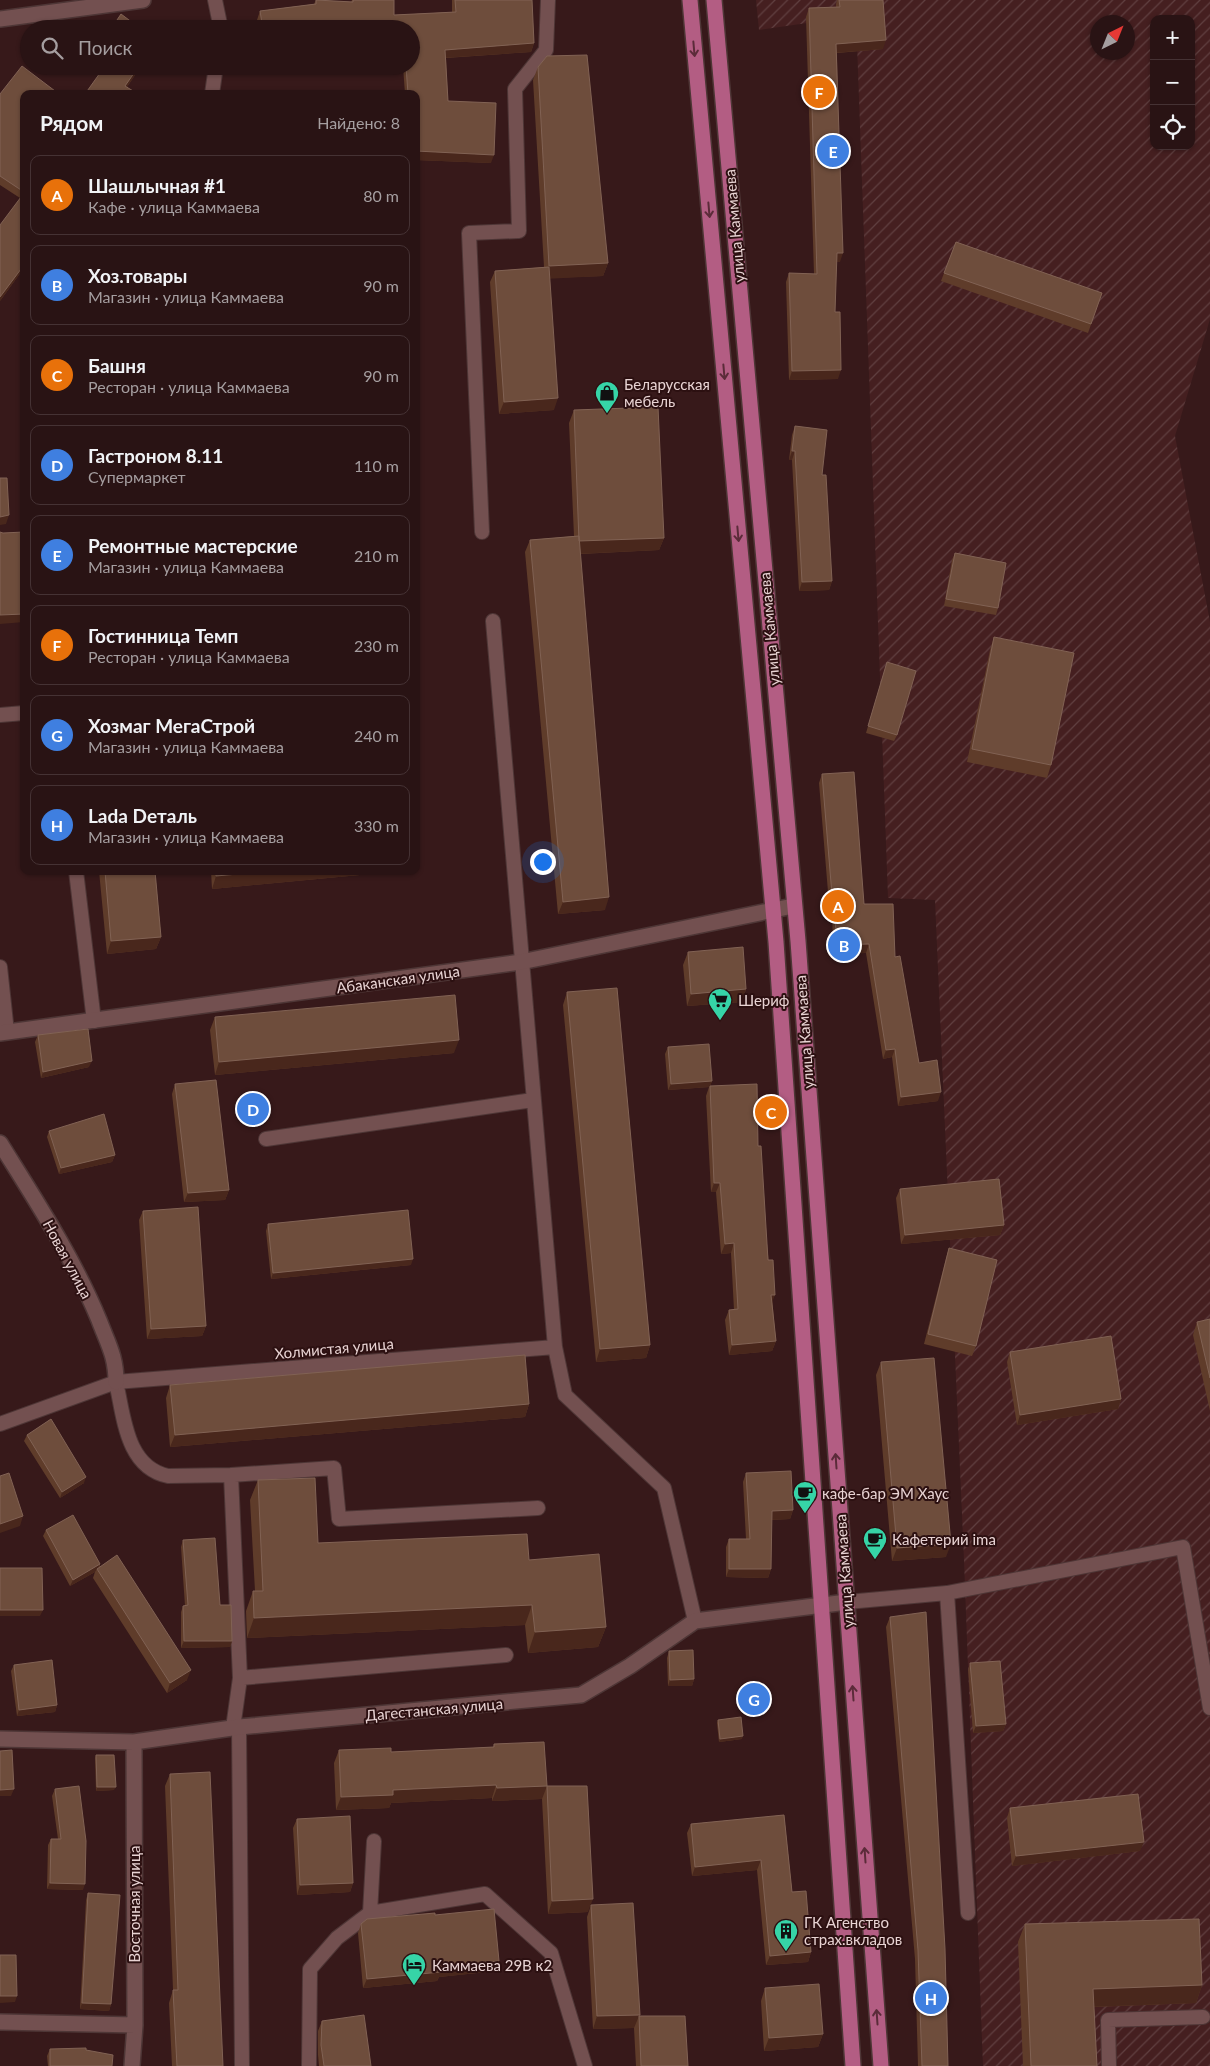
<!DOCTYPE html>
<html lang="ru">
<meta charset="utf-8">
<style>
:root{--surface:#291314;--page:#311c1d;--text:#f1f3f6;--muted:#a59ea0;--line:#453234;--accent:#b45309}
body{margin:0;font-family:Lato,sans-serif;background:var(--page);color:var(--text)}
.controls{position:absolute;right:15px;top:15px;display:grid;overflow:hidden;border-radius:10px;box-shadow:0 1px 4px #0004}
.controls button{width:45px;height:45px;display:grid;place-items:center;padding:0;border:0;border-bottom:1px solid var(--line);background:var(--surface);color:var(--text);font:25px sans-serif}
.compass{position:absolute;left:1090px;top:15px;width:45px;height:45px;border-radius:50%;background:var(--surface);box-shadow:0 1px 4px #0004;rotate:43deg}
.you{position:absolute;left:542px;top:861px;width:18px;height:18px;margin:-12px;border:4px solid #fff;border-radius:50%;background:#1a73e8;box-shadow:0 0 0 8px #1a73e833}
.badge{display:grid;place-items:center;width:32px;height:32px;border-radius:50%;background:var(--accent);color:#fff;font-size:16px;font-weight:700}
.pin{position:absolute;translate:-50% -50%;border:2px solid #fff;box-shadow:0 1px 5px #0006}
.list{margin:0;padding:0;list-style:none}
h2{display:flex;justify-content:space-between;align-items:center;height:65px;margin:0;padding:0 20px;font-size:21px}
h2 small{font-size:16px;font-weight:400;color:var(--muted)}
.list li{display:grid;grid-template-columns:32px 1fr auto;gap:15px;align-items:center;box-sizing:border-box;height:80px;margin:0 10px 10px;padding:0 10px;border:1px solid var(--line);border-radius:10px}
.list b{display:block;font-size:19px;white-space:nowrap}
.list p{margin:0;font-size:16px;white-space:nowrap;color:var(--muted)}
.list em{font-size:16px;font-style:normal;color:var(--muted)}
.icon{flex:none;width:28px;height:28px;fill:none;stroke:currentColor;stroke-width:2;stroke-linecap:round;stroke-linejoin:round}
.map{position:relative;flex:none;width:1210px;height:2066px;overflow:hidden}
.search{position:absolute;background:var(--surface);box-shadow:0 1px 4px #0004;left:20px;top:20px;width:400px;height:55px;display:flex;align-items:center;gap:12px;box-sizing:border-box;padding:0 18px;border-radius:28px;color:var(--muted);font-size:19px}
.panel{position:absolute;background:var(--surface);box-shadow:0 1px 4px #0004;left:20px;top:90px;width:400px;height:785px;border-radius:10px}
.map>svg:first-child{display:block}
</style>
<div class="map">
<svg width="1210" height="2066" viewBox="0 0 1210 2066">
<defs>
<pattern id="industrial-furrows" width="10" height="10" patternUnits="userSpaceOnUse" patternTransform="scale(1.25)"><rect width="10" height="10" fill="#451f20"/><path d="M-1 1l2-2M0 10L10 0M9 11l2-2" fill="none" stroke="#603f40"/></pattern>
</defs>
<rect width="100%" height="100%" fill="#37191a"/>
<path fill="url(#industrial-furrows)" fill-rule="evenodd" d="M756,0H1210V319L1175,436L1210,622V2066H983L964,1560L935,900L888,898L856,16L759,30ZM1154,19H1191V146H1154ZM1098,22H1128V52H1098Z"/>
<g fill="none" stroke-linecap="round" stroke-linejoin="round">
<g stroke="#4e3636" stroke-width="16">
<path id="service" d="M215,0L221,29
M212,94L216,66
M482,532L469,233L519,231L515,89L546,50L548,0
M493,621L555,1347L565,1395L664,1488L695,1621
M0,715L24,713
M76,871L94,1021
M0,967L7,1032
M266,1139L533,1100
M116,1382C124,1417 126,1467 168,1476L231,1475
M0,1424L116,1382L555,1347
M947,1593L968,1913
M847,1602L947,1593L1183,1547L1210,1708
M240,1678L506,1655
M239,1727L242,2066
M233,1728L240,1678L231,1475L334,1468L339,1519L538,1508
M370,1913L485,1894L551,1953L585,2066
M309,2066L310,1969L337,1938L370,1913L374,1841
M1109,2066L1108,2020L1203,2017"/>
</g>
<g stroke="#4e3636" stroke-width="18">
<path id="minor" d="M0,19L143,0
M0,1033L521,962L793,906
M0,1143C36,1201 73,1257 99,1320C108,1344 116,1356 116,1382
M0,1739L134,1742L239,1727L581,1695L630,1666L695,1621L847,1602
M0,2022L135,2025
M132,2066L135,2025L134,1742"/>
</g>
<g stroke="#4e3636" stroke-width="18">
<path id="primary" d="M690,0L776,942L853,2066
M714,0L798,941L881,2066"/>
</g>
<use href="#service" stroke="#735050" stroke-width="14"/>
<use href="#minor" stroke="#735050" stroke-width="15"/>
<use href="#primary" stroke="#b35d83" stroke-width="15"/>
</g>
<path fill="#5f3c2a" d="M316,0L351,2L352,0H394V15L452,12V0H532L534,43L531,52L446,58L448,101L491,163L416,160V94H405L403,66H411V29H258L257,20L260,11L314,4Z
M837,0H883V49L837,53L840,262H836L835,312L838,379L789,380L786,282L789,273L814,274L806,17L809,8L836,7V4Z
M98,66H141L127,87Z
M538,67L608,263L603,276L549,278L554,410L499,414L490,282L495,271L544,267L533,80Z
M0,94H24V268L0,301L20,198L0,185Z
M956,242L1102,293L1088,333L941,281Z
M574,410L664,538L659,550L580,554L605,910L558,914L525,552L530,540L574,536L569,423Z
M795,426L832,581L829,590L799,591L792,460H789L792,435Z
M955,553L998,608L996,615L944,606L952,560Z
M994,637L1051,765L1047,778L967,762L990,650Z
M887,662L897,735L894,741L866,733Z
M822,774L864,904L895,957L919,1063L938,1101L898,1106L892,1057L883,1059L866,953L833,954L832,903L829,904L819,783Z
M99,871H155L161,937L156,949L107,954Z
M211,871H402L212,889Z
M688,952L746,989L742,1002L687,1006L683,965Z
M567,992L650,1345L646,1358L596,1362L563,1005Z
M215,1017L454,1053L215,1075L210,1030Z
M38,1035L89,1067L41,1078L35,1042Z
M668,1047L712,1081L710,1086L758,1146L776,1341L772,1351L729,1355L725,1320L729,1310H734L731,1253L721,1254L716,1192H711L706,1096L709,1087L668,1090L665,1054Z
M175,1084L229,1190L225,1200L184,1202L172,1094Z
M49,1131L115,1155L112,1162L59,1174L47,1137Z
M900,1189L1004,1225L1000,1235L901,1244L896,1198Z
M143,1211L206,1326L202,1336L147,1339L139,1220Z
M268,1224L411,1265L271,1279L266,1231Z
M949,1248L976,1346L972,1356L924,1344L946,1258Z
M1210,1319V1411L1193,1335L1197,1322Z
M1010,1352L1121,1399L1118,1409L1017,1425L1007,1362Z
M881,1362L946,1557L892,1561L876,1375Z
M170,1385L529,1404L525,1417L170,1447L166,1398Z
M27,1435L84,1483L60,1498L24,1441Z
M746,1473L793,1510L790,1519L771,1520V1569L768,1578L726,1577V1547L729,1539H746L743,1482Z
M258,1480L318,1543L529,1560L606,1627L598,1647L528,1653L525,1625L247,1638L246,1611L253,1591H255L250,1500Z
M46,1530L100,1564V1567L187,1680L167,1693L93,1578L95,1572L70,1586L43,1536Z
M183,1540L232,1641L230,1647L181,1648V1612L183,1606H185L181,1547Z
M890,1617L948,2066H918L915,1959L886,1627Z
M669,1651L694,1679L692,1686H668L667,1658Z
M970,1663L1006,1724L1003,1731L973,1733L968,1670Z
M14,1665L57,1705L55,1712L17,1716L11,1671Z
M718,1720L742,1739L719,1742L717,1723Z
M494,1744L547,1786L588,1912L548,1914L542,1799L492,1801V1798L391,1803L389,1808L336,1810L334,1763L339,1750L391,1752L493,1747Z
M96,1755L114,1790L96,1791L95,1758Z
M170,1774L223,2066H172L169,2003L173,1990L165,1786Z
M55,1789L83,1890L47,1889L48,1845L51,1839H58L52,1796Z
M1010,1808L1140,1851L1012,1866L1007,1818Z
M784,1815L792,1892L811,1952L808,1962L766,1965L757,1870L692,1876L687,1833L691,1824Z
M297,1819L353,1883L350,1892L297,1895L293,1828Z
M88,1893L111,2004L109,2011L80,2009L86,1900Z
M591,1905L640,2016L688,2066H636L634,2028L593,2029L587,1917Z
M435,1915L496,1971L439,1977L437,1981L363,1988L358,1933L361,1924Z
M1025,1924L1202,1985L1196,2003L1094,2007L1097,2066H1023L1018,1942Z
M765,1988L823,2034L818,2047L764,2051L761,2001Z
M322,2021L371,2066H319L318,2055V2031Z
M50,2049L86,2050L112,2066H48L47,2056Z"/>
<path fill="#49271c" d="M886,40L883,49L833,53L836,44Z
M534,43L531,52L442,58L445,50Z
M139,66H141L123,93L125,86Z
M416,151L494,155L491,163L416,160Z
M837,253H843L840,262H833Z
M608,263L603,276L544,279L549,266Z
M24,265V268L0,301V297Z
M841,370L838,379L789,380L792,371Z
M558,398L554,410L499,414L504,402Z
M792,451H795L792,460H789Z
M9,515L6,524L0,525V517Z
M664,538L659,550L575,554L579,541Z
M832,581L829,590L799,591L802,582Z
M24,614V622L0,624V615Z
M419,857L416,866V858Z
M271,871H402L212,889L216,876Z
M832,895H835L832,903L829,904Z
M609,897L605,910L558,914L563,902Z
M161,937L156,949L107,954L111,941Z
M869,944L866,953L833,954L836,945Z
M746,989L742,1002L687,1006L691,994Z
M459,1040L454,1053L215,1075L219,1062Z
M895,1049L892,1057L883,1059L886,1050Z
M92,1061L89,1067L41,1078L43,1072Z
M712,1081L710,1087L668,1090L671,1084Z
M941,1092L938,1101L898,1106L901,1097Z
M115,1155L112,1162L59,1174L61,1168Z
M714,1183H720L716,1192H711Z
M229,1190L225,1200L184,1202L188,1193Z
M1004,1225L1000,1235L901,1244L905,1235Z
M734,1243L731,1253L721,1254L725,1244Z
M413,1259L411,1265L271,1279L273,1273Z
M771,1295H775L771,1305Z
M206,1326L202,1336L147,1339L151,1329Z
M776,1341L772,1351L729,1355L732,1345Z
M650,1345L646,1358L596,1362L600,1349Z
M1121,1399L1118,1409L1017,1425L1020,1415Z
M529,1404L525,1417L170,1447L175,1435Z
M86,1477L84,1483L60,1498L62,1492Z
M793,1510L790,1519L768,1520L772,1511Z
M23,1516L20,1526L0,1533V1524Z
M951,1544L946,1557L892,1561L897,1548Z
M100,1564L98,1571L97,1569L95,1572L70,1586L73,1580Z
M729,1569H771L768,1578L726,1577Z
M532,1605L525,1625L247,1638L254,1618Z
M0,1610H43L40,1616H0Z
M606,1627L598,1647L528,1653L535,1632Z
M184,1641H232L230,1647L181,1648Z
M191,1670L187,1680L167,1693L170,1683Z
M694,1679L692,1686H668L670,1680Z
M57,1705L55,1712L17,1716L19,1710Z
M1006,1724L1003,1731L973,1733L976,1726Z
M743,1736L742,1739L719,1742L720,1739Z
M496,1785L492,1798L391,1803L389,1808L336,1810L341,1797L393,1790Z
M547,1786L542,1799L492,1801L497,1788Z
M97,1787H116L114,1790L96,1791Z
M14,1789L11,1796H0V1790Z
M1144,1842L1140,1851L1012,1866L1016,1856Z
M761,1860L757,1870L692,1876L695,1867Z
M50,1883L85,1884L83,1890L47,1889Z
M353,1883L350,1892L297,1895L300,1885Z
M593,1899L588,1912L548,1914L552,1901Z
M811,1952L808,1962L766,1965L770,1956Z
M499,1961L496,1971L439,1977L437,1981L363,1988L367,1979L440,1967Z
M1202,1985L1196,2003L1087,2007L1093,1989Z
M0,1996H17L15,2002L0,2003Z
M82,2003L111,2004L109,2011L80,2009Z
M640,2015L639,2016L634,2028L593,2029L597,2016Z
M823,2034L818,2047L764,2051L769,2038Z"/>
<path fill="#6e4d3c" stroke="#816254" d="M316,0L353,2V0H394V15L456,12L455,0H532L534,43L445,50L448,101L496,103L494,155L416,151V94H408L406,66H411V29H263L260,11L316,4Z
M839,0H883L886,40L836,44L843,253H837L835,312H840L841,370L792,371L789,273L817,274L809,8L840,7Z
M121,14L141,29H111Z
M587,55L608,263L549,266L538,67L547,56Z
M22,66L59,94H24V192L0,176V94Z
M105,66H139L125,86L138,94H85Z
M24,193V265L0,297V225Z
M956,242L1102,293L1091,324L944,273Z
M549,267L558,398L504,402L495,271Z
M658,407L664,538L579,541L574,410Z
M795,426L827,430L822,475H826L832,581L802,582L795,451H792Z
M0,478H7L9,515L0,517Z
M0,532L3,533L24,532V614L0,615Z
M579,536L609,897L563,902L530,540Z
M955,553L1006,563L998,608L946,599Z
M994,637L1074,653L1051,765L972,749Z
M887,662L916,671L897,735L868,726Z
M854,772L864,904H893L895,957L900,956L919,1063L937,1060L941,1092L901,1097L895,1049L886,1050L869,944L836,945L835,895H832L822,774Z
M416,805L419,857L416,858Z
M105,871H155L161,937L111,941Z
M216,871H271L216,876Z
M743,947L746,989L691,994L688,952Z
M617,988L650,1345L600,1349L567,992Z
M455,995L459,1040L219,1062L215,1017Z
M88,1029L92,1061L43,1072L38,1035Z
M709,1044L712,1081L671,1084L668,1047Z
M216,1080L229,1190L188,1193L175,1084Z
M757,1084L758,1146H761L768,1260H773L775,1295H771L776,1341L732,1345L729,1310L738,1309L734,1243L725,1244L720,1183H714L710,1086Z
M104,1114L115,1155L61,1168L49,1131Z
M999,1179L1004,1225L905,1235L900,1189Z
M198,1207L206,1326L151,1329L143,1211Z
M408,1210L413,1259L273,1273L268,1224Z
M949,1248L997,1260L976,1346L928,1334Z
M1210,1319V1378L1197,1322Z
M1111,1336L1121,1399L1020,1415L1010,1352Z
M525,1355L529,1404L175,1435L170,1385Z
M934,1358L951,1544L897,1548L881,1362Z
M51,1419L86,1477L62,1492L27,1435Z
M791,1471L793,1510L772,1511L771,1569H729V1539H750L746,1473Z
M9,1473L23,1516L0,1524V1476Z
M315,1478L318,1543L527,1534L529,1560L599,1554L606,1627L535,1632L532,1605L254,1618L253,1591H263L258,1480Z
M73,1515L100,1564L73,1580L46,1530Z
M215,1538L220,1605H231L232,1641H184L183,1606L188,1605L183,1540Z
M117,1555L191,1670L170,1683L97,1569Z
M0,1568H42L43,1610H0Z
M926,1612L945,1949L948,2066H922L918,1950L890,1617Z
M693,1650L694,1679L670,1680L669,1651Z
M52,1660L57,1705L19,1710L14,1665Z
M1000,1661L1006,1724L976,1726L970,1663Z
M741,1717L743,1736L720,1739L718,1720Z
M544,1742L547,1786H587L593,1899L552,1901L547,1786L497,1788L496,1785L393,1790V1795L341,1797L339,1750L391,1748V1752L494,1747V1744Z
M12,1750L14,1789L0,1790V1751Z
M96,1755H114L116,1787H97Z
M210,1772L223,2066H177L173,1990H178L170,1774Z
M79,1786L86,1841L85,1884L50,1883L51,1839H61L55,1789Z
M1138,1794L1144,1842L1016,1856L1010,1808Z
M784,1815L792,1892L806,1891L811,1952L770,1956L761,1860L695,1867L691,1824Z
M350,1816L353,1883L300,1885L297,1819Z
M88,1893L120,1895L111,2004L82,2003Z
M633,1903L640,2015L597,2016L591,1905Z
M494,1909L499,1961L440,1967L441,1972L367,1979L361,1924L367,1919L435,1913V1915Z
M1199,1919L1202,1985L1093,1989L1097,2066H1031L1025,1924Z
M0,1955H16L17,1996H0Z
M819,1984L823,2034L769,2038L765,1988Z
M364,2015L371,2066H324L321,2045L322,2021Z
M639,2016H685L688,2066H641Z
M86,2048V2050L113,2055L112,2066H50V2049Z"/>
<defs><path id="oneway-shaft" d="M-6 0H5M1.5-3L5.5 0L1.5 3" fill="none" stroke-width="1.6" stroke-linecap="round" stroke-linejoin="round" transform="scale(1.25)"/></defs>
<g stroke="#5b2b39">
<use href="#oneway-shaft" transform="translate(694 49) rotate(85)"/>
<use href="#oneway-shaft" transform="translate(709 210) rotate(85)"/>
<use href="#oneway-shaft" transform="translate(724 372) rotate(85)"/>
<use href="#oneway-shaft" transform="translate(738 534) rotate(85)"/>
<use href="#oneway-shaft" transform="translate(836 1461) rotate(-94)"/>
<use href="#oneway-shaft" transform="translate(853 1693) rotate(-94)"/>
<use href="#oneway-shaft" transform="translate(865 1855) rotate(-94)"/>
<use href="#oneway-shaft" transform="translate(877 2017) rotate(-94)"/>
</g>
<defs>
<g id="shop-pin" transform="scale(1.25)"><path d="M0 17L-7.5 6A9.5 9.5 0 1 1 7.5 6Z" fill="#36d4a7" stroke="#2c1011"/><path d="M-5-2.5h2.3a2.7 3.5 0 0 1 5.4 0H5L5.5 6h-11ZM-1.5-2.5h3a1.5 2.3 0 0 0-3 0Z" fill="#111"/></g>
<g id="supermarket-pin" transform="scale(1.25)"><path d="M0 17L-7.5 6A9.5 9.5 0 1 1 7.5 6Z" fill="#36d4a7" stroke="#2c1011"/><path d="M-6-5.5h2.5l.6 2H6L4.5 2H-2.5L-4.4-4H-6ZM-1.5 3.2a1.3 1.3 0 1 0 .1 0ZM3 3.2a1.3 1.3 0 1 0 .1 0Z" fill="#111"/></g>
<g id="cafe-pin" transform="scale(1.25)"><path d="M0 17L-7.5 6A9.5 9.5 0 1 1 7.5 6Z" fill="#36d4a7" stroke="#2c1011"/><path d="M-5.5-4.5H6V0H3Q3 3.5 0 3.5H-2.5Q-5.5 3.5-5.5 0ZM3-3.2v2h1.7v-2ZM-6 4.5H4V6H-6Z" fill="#111"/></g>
<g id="building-pin" transform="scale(1.25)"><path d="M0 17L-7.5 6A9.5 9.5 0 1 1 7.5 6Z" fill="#36d4a7" stroke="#2c1011"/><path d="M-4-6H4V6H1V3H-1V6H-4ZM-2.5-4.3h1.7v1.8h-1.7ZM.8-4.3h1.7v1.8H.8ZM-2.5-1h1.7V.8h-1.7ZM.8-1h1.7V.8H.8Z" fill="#111"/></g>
<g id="hotel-pin" transform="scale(1.25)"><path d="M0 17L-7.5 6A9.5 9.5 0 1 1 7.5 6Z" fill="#36d4a7" stroke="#2c1011"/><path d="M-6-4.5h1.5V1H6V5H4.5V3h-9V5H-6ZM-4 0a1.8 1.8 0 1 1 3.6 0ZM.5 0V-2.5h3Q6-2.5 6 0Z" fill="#111"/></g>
</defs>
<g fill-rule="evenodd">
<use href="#shop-pin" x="607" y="393"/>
<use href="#supermarket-pin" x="720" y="1000"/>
<use href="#cafe-pin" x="805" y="1493"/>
<use href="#cafe-pin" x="875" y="1539"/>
<use href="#building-pin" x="786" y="1931"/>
<use href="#hotel-pin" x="414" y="1965"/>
</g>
<g text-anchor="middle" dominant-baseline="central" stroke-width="4" stroke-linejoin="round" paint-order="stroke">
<g font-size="15" fill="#e8d3d3" stroke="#2c1011">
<text transform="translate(734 226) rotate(-95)">улица Каммаева</text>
<text transform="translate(769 629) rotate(-95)">улица Каммаева</text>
<text transform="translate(398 979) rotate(-8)">Абаканская улица</text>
<text transform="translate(804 1032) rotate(-94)">улица Каммаева</text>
<text transform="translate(68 1259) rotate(62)">Новая улица</text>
<text transform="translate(334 1348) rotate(-5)">Холмистая улица</text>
<text transform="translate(844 1571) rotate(-94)">улица Каммаева</text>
<text transform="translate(434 1709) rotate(-5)">Дагестанская улица</text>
<text transform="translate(134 1904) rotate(-90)">Восточная улица</text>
</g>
<g font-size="15" fill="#e8d3d3" stroke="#2c1011" text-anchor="start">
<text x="624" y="384">Беларусская<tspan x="624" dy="17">мебель</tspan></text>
<text x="738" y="1000">Шериф</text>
<text x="822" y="1493">кафе-бар ЭМ Хаус</text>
<text x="892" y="1539">Кафетерий ima</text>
<text x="804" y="1922">ГК Агенство<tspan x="804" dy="17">страх.вкладов</tspan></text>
<text x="432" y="1965">Каммаева 29В к2</text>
</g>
</g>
</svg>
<div class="controls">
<button>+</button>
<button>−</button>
<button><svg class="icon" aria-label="locate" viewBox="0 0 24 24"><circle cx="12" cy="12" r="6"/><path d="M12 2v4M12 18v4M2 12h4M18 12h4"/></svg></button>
</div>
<svg class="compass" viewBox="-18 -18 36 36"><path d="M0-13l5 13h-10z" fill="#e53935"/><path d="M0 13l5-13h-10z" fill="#a59ea0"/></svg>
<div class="you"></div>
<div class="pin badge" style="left:838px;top:906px;background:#e8710a">A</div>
<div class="pin badge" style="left:844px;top:945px;background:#3f7fe0">B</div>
<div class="pin badge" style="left:771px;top:1112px;background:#e8710a">C</div>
<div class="pin badge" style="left:253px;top:1109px;background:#3f7fe0">D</div>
<div class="pin badge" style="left:833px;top:151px;background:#3f7fe0">E</div>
<div class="pin badge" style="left:819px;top:92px;background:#e8710a">F</div>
<div class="pin badge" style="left:754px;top:1699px;background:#3f7fe0">G</div>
<div class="pin badge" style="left:931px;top:1998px;background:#3f7fe0">H</div>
<div class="search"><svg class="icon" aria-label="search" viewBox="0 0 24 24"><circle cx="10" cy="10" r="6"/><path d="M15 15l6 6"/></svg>Поиск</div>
<section class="panel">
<h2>Рядом<small>Найдено: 8</small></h2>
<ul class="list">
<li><span class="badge" style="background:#e8710a">A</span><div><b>Шашлычная #1</b><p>Кафе · улица Каммаева</p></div><em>80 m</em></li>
<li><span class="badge" style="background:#3f7fe0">B</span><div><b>Хоз.товары</b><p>Магазин · улица Каммаева</p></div><em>90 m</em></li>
<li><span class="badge" style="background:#e8710a">C</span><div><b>Башня</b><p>Ресторан · улица Каммаева</p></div><em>90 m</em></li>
<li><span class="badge" style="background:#3f7fe0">D</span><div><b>Гастроном 8.11</b><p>Супермаркет</p></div><em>110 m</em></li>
<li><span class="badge" style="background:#3f7fe0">E</span><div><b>Ремонтные мастерские</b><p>Магазин · улица Каммаева</p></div><em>210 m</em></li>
<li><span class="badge" style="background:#e8710a">F</span><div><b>Гостинница Темп</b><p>Ресторан · улица Каммаева</p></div><em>230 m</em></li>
<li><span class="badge" style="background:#3f7fe0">G</span><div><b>Хозмаг МегаСтрой</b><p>Магазин · улица Каммаева</p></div><em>240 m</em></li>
<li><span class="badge" style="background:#3f7fe0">H</span><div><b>Lada Dеталь</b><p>Магазин · улица Каммаева</p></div><em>330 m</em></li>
</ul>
</section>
</div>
